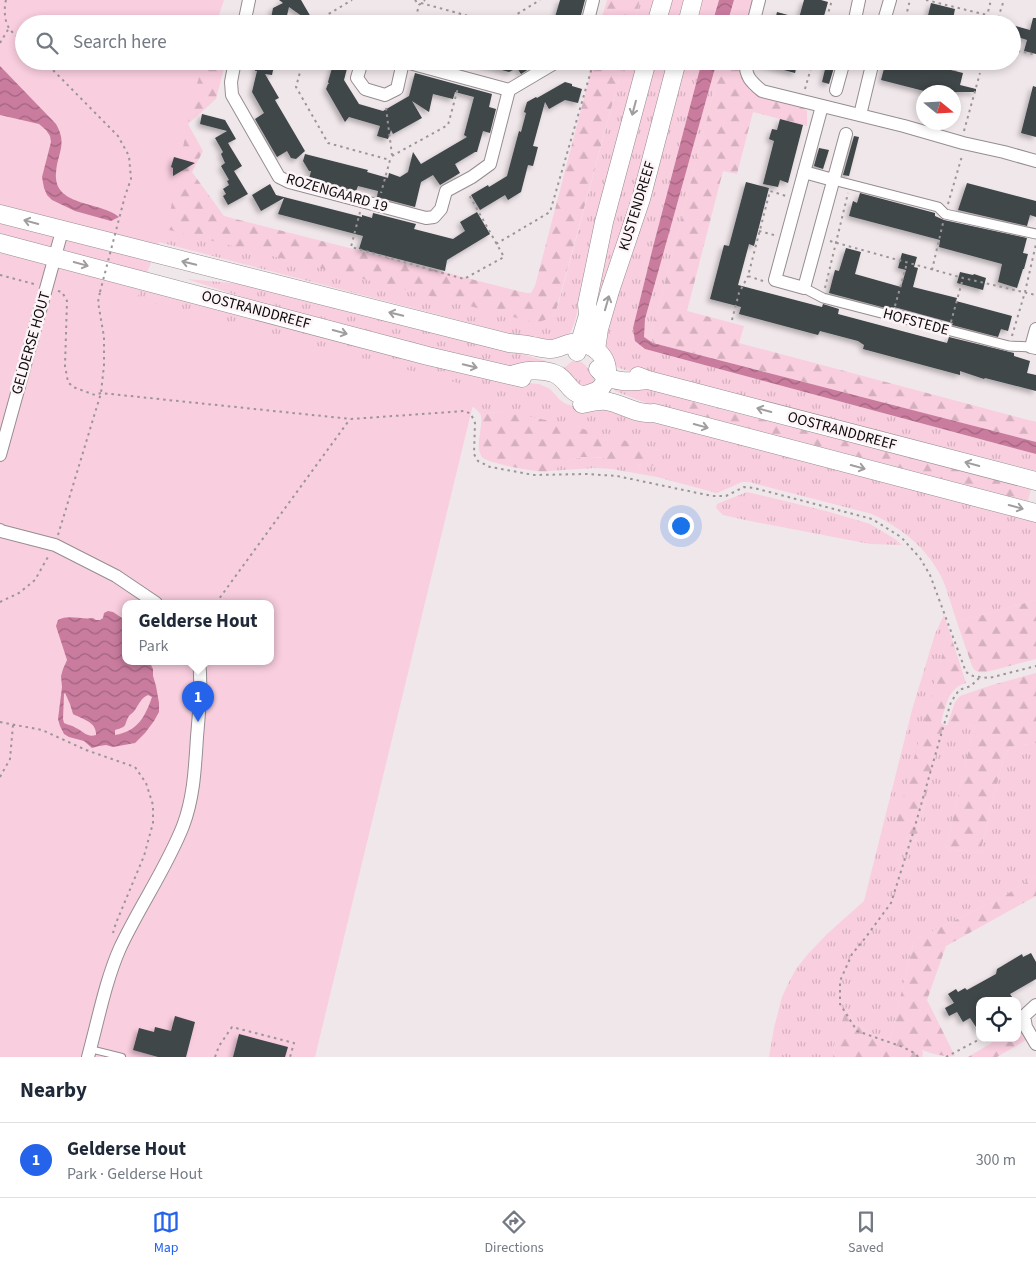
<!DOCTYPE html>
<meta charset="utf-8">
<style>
:root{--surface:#fff;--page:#f2f2f3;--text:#1f2937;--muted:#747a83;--line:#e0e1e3;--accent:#2563eb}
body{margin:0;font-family:"Source Sans 3",sans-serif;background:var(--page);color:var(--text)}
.controls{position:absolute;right:15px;bottom:15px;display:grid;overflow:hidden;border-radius:10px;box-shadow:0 2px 8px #0003}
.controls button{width:45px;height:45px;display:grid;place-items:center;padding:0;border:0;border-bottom:1px solid var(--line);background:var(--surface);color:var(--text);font:25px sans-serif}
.compass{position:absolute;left:916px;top:85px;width:45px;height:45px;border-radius:50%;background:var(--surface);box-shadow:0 2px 8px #0003;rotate:108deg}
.you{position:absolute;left:680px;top:525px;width:18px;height:18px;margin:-12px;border:4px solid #fff;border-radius:50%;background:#1a73e8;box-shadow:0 0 0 8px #1a73e833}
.badge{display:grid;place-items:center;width:32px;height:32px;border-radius:50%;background:var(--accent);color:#fff;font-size:16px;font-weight:700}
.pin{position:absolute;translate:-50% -41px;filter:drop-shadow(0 1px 2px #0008)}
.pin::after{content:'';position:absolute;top:26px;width:18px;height:15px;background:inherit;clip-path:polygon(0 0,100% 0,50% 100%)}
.popup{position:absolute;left:122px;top:600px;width:152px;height:65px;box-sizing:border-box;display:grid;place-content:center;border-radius:10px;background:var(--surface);filter:drop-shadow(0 1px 4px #0005);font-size:16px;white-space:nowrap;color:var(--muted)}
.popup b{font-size:19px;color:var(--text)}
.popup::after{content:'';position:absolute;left:50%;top:100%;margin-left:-10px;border:10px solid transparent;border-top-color:var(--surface)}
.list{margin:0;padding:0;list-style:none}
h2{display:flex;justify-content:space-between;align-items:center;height:65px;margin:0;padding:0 20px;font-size:21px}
h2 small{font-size:16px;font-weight:400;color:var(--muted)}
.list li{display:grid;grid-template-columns:32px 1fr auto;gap:15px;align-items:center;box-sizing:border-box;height:75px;padding:0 20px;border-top:1px solid var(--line)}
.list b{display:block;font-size:19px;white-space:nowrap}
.list p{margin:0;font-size:16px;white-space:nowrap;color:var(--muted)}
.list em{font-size:16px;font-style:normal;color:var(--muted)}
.icon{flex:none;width:28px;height:28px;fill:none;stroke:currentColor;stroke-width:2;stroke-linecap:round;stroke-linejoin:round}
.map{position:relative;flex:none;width:1036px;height:1057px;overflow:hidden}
.search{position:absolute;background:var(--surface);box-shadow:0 2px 8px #0003;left:15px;right:15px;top:15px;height:55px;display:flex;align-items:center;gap:12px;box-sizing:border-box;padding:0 18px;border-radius:28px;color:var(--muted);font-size:19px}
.sheet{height:140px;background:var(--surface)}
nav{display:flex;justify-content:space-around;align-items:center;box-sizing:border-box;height:70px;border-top:1px solid var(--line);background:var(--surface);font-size:14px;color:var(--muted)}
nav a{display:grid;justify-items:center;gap:2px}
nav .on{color:var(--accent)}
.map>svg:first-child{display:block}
</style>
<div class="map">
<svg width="1036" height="1057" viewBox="0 0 1036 1057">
<defs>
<pattern id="grass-tufts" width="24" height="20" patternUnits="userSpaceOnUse" patternTransform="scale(1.25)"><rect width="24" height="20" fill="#f9cedf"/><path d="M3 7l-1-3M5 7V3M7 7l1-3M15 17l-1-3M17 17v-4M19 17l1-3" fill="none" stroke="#d4b0be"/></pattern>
<pattern id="forest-firs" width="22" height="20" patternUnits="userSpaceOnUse" patternTransform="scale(1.25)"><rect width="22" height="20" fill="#f9cedf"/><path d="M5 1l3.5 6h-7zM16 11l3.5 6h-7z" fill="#d4b0be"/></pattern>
<pattern id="water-waves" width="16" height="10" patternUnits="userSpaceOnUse" patternTransform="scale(1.25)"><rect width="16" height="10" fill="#c97c9e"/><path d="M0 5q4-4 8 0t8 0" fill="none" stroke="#a2647f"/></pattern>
<filter id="shadow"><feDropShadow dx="-3" dy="3" stdDeviation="2.5" flood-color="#0004"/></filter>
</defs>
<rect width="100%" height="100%" fill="#f0e7ea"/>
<path fill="url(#grass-tufts)" d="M640,0H656L650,24H634Z
M671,0H686L680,24H664Z
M701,0H719L712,24H695Z
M734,0H754L748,24H727Z
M0,25L64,167L552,317L556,311L559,302L624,61H640L575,321C573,325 572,330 570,333C561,345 543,340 531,339L40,211Z
M654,61H670L626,229L589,337L612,224Z
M685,61H702L654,243L633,328L645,349L1036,454V471L951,449L648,374C634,371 614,372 608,356C605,350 604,343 602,336Z
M717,61H722L651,336L653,343L643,337L645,319Z
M187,279L242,284L458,336L546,361V367H503L276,308Z
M114,283L501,381L539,384L550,389L560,400L566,404L576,407H600L640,418L1036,522V600L957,622C952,608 948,592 942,578C926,547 903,529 872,514L749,482H742L717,493L657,477L612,469L594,468L549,471C556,467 563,462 570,460C589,452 622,462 641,466L659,450L541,419L496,412L481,415L477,410L473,407L109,303Z
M576,360C587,362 590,373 595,381C580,395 574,378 564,368L571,362Z
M613,388H654L691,398L686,415L646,403L615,391Z
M747,492L826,511L870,524L895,539L902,545L870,544L750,521L723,515L716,508L717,504Z
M944,615L949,630L894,835L916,841L938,744L944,725C954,727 966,720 975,727L971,739L946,849L980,853L1004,756L1010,747L1036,743V876L1001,898L914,940L890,1040L873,1035L853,1022L847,1008L835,1042L833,1057H769L774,1028L782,997L788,984L796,969L808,954L827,934L864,901L912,710L935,634Z"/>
<path fill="url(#forest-firs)" d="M607,0H640L634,24H600Z
M55,61H226L216,99L188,124L203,151L192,172L224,216L526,293H531L535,286L589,79L591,61H624L556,311L552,317L537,323L130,220Z
M722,61H740L768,97L804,108L807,111V126L753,112L737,174L723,171L687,311L744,326L739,343L1036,422V442L653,343L651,336Z
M690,401L1031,489L1028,501L687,412Z
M496,412L527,416L565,424L659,450L663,454C662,457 660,462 657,464C646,471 610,458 596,457C588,457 577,456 570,460C563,463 556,469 549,471C540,474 494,464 485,459C482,458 481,456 480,453C476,443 483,427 481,415Z
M1036,600V659L986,672C979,673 975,672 972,666L957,622Z
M949,630L966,683C948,687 945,708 941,723L944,725L938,744L916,841L893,835Z
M1036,673V743L1010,747L1004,756L980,853L946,849L971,739L975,727C968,721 956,725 947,726L955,702L960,696L992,685Z
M1036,876V896L946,946L927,1000L955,1056C944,1057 933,1054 922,1050L923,1053L922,1057H833L835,1042L847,1007L853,1022L873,1035L890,1040L914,940L1001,898Z
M1023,1025L1030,1038L997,1057H968L1000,1038H1017V1028Z"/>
<path fill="#f9cedf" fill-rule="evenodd" d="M0,0H224L216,24H24V61H204L193,97L170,213L137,299L477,388L315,1057H0ZM126,603H270V661H126Z"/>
<path fill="url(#water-waves)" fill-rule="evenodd" d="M719,0H734L727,24H712Z
M702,61H717L645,319L644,337L653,343L1036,442V454L645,349L635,341L633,328L654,243Z
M0,66L56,124C68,145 57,153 56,173C53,207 100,201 119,217L111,221L75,211L52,200L47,195L44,188L42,177L51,142L50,136L46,130L39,124L0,115Z
M108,611L113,612L125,620L126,661H149L153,669V676L156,686L159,703V712L154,721L145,733L135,743L113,747L106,745L99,746L92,748L84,741L69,737L64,734L60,726L58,719L62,687L61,676L63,669L67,660L56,626L58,620C69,614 81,620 93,618L96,620H100L103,618L104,613ZM65,693L70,704L73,714C82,719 97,722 96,735C87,738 83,731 76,728C72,725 68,725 64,723L63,719L64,694ZM148,695L152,697C145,717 138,731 115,735V730C129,726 123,726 129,716C130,714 133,713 135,710C139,704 141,698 148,695Z"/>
<path fill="#3f464a" filter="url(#shadow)" d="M279,0H301L315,24H313L289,7L285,24H270L273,8L283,3Z
M560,0H585L580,19L571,17L569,24H553Z
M804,0H821L828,2L824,16L819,15L817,24H774L777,12L799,18Z
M931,3L955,9L952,24H926Z
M1033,18H1036V54L1024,51L1027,40L1012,35V25L1030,30Z
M257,61H275L272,75L265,74L279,98L275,100L305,151L296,159L291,158L287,151L277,157L255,119L264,113L252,92L257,71H255Z
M334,61H349L344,80L359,104L383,111L409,96L415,73L492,94L489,107L496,109L490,133L483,131L477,152H475L455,164L460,173L440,185L433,175L421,182L415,207L377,197L378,191L358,186L356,191L309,179L311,171H309L303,161L305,154L368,170L367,172L388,178L389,173L400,177L408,172L413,152L421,164L467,137L464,135L474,97L455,92L453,99L433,94L429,112L412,101L422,118L393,134L391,130L388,139L377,136L380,126L349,117L345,122L326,89L328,84H329L328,82Z
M480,61H542L521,74L517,68L509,72L480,64Z
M761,61H798L795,73L761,64Z
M827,61H836L829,84L822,82Z
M886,61H932L931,65L963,73L960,85L976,89V92H928L881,80Z
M565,82L572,84V86L582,89L578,103L565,100L549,109L545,102L533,146L538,147L533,166L528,165L521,192L508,200L505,195L480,210L471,195L488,185L489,187L507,176L519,131L521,132L526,113L524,112L527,102L536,97L537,98Z
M1033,86L1036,87V137L1021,133Z
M202,114L225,120L236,139L228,143L242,166L234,171L248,194L228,205L223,196L226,194L223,189L229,185L227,181L229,180L221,166L225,163L221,154L223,152L215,138L227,131L200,124Z
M780,119L803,125L788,183L780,180L778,187L763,184L774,141L769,139L772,129L777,130Z
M854,136L859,137L849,176L843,175Z
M819,148L829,150L823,169L814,166Z
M174,157L195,163L173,176V168L171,167Z
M746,182L769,188L754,246L749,244L738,285L822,307L823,304L839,309L838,314L947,343L949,337L1014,353V356L1030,361L1027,373L1036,375V391L985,378L984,379L960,371V375L863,349L864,345L858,341L820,331L818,335L739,314L741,307L710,299L724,245L729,246Z
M967,183L1036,201V217L1030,215L1027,226L958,210Z
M270,184L276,195L362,217V215L372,218L373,213L416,224L414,229L453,239L465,231L460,222L477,212L490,234L447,260L445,271L359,249L363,236L278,214L284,198L261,211L252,195Z
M860,193L935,213V216L944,220L1027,238L1023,253L1028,254L1024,269H1023L1017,288L998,282L1002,264L939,247L940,240L849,216L853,201L857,203Z
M846,248L861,252L855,274L901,287L906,270L898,268L902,253L917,257L914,267L918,268L913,287L957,298L956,301L1012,316L1008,331L1001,329L998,337L952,325L953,323L894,307L893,310L829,293L835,270L839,271Z
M960,272L973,275L974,274L986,278L983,290L957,283Z
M1031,953L1036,962V979L1010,994L1012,997L1006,1001H980V1033L970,1018L963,1022L957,1012L949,1016L945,1008L954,1003L948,994L956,989L958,992L965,988L967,990L996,974L997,969L1022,954L1023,957Z
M175,1016L195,1022L186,1057H158L133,1050L139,1028L154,1032L155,1027L171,1031Z
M239,1034L288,1047L285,1057H233Z"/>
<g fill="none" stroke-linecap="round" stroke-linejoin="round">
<g stroke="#958d90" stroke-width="8">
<path id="service" d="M90,1049L122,1057"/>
</g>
<g stroke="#958d90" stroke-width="11">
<path id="pedestrian" d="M942,61L955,65L962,61
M967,61L982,63
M833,180L938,207L945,214L1036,234
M804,288L823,298L1009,346L1031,347"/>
</g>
<g stroke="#958d90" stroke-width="14">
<path id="minor" d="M244,24L249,0
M587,24L593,0
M753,24L759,0
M854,24L859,0
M883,24L890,0
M235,61L231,82L232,95L279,177L289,182L426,218L434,217L441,209L446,191L472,177L490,164L509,90
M362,61L357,78L365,89L385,95L397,89L403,62
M402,61L509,90
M745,61C746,77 750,81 762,91L904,126L963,143L1004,152L1036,161
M509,90L558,61
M836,90L844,61
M822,106L775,280L804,288L846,134
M860,115L873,61
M804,172L833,180
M1036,329L1031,347L1036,348
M0,455L62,231
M0,530L1,531L55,545L116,576L156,603
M1036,1005L1024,1016L1026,1027L1036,1044
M88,1057C98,1021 105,982 120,948C139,907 166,869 183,826C194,797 195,767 197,737C199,712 202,686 199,661"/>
</g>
<g stroke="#958d90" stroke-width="19">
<path id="secondary" d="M656,24L663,0
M687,24L693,0
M0,214L509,343C516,344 524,344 532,346C538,347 544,349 551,349C558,349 565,344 572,343C592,341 612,358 606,378C604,385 600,390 594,392C570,403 570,378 553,373C541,369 523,370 512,375
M0,243L428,356L522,378
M596,350L599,329L610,291L641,199L677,61
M577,352L588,315L587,304L604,222L647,61
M598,369C609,384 632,382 648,380
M638,376L648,380L1036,481
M582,404C590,403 598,400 606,401C623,404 636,415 654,413L1036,513"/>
</g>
<path stroke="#9b9597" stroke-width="2" stroke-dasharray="2.5 4" stroke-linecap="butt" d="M6,0C4,8 4,20 9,28C12,33 19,38 24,42
M415,0L419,5
M926,0L987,15
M421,3L498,24
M312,24L352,0
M414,24L419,5L425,0
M501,24L540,0
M825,24L832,0
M904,24L910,0
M985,24L991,0
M996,24L1004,0
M0,43L9,28
M1012,55L1020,51L1036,55
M44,61L118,136L129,156L131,179L125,196
M303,61L296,87L328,143L390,160L381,193
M992,64L999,61
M805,89L813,61
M386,108L392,155
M964,131L980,73
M392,156L448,125L458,88
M948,204L962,156
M360,212L351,247L464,279L504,257L468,193
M759,231L774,235
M830,241L963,278L1036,295
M496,244L550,212L593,64L586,61
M932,270L943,223
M0,275L34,284
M763,281L748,276L770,191L786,196
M825,288L848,193
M58,291L62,292L67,301L65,366L68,382L73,387L95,395L101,393L351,419L465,411L471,414L475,423L474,454L478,461L490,467L534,475L586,474L617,476L712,496H726L744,487L754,488L872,519L901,537L920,558L930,575L966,672L973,676L989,678L1036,666
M895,306L907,263
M732,320L739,293L748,276
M951,322L963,278
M1012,336L1025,292L1036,244
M58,535L101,393L104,365V337L98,302L100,292
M0,602L19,593L35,580L49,555
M216,603L350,419
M0,722L42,730L86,750L135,767L146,783L153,805V823L144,856L116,923L113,933
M0,777L10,759L13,725
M215,1057L219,1046L232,1027L294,1043L290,1057
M918,1057L916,1054L903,1047L857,1031L840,1004V981L852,954L866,937L891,903L913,833L943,728L951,702L959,690L971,686L980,677
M946,1057L982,1038"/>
<use href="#service" stroke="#fff" stroke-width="6"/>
<use href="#pedestrian" stroke="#fff" stroke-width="9"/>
<use href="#minor" stroke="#fff" stroke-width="12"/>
<use href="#secondary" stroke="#fff" stroke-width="18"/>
<path stroke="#9b9597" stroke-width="2" stroke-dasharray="2.5 4" stroke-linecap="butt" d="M100,292L125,196"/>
</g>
<defs><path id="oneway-shaft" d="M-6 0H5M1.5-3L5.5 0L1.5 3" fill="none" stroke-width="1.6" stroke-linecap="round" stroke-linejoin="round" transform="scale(1.25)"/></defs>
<g stroke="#9f9d9e">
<use href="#oneway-shaft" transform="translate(634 108) rotate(105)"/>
<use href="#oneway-shaft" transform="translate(31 222) rotate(-165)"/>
<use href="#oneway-shaft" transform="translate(189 263) rotate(-166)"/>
<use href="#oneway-shaft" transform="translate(81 264) rotate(15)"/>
<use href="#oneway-shaft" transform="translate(607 303) rotate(-74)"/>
<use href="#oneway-shaft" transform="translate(396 314) rotate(-166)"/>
<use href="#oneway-shaft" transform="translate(340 332) rotate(15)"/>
<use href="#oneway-shaft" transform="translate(470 366) rotate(14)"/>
<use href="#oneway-shaft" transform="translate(764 410) rotate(-165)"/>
<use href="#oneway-shaft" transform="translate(701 426) rotate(15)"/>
<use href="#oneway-shaft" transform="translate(972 464) rotate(-165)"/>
<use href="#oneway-shaft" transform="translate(858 467) rotate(15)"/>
<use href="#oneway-shaft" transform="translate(1016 507) rotate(15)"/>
</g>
<g text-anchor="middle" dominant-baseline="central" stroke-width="5" stroke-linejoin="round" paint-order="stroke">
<g font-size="15" fill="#0e0b0c" stroke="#fdf4f7">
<text transform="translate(337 193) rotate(16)">ROZENGAARD 19</text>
<text transform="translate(637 206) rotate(-73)">KUSTENDREEF</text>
<text transform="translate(256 310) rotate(15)">OOSTRANDDREEF</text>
<text transform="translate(916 322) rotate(15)">HOFSTEDE</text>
<text transform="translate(31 343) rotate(-74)">GELDERSE HOUT</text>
<text transform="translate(842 431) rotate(15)">OOSTRANDDREEF</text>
</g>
</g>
</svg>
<div class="controls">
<button><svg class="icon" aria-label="locate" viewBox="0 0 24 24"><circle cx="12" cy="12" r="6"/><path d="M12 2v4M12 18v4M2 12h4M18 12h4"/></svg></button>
</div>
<svg class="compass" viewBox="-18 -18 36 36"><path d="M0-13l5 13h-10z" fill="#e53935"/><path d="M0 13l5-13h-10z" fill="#747a83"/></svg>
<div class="you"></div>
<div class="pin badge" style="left:198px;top:722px">1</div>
<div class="popup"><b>Gelderse Hout</b>Park</div>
<div class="search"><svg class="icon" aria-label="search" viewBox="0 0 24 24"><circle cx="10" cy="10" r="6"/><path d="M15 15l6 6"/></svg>Search here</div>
</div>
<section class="sheet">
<h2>Nearby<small></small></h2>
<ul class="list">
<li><span class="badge">1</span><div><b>Gelderse Hout</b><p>Park · Gelderse Hout</p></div><em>300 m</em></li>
</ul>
</section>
<nav>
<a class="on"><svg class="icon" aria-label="map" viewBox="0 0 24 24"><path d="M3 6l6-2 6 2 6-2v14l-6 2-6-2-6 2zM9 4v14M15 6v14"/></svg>Map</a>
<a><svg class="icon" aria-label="directions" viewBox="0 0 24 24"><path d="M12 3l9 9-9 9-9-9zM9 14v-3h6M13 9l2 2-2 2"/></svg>Directions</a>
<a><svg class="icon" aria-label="saved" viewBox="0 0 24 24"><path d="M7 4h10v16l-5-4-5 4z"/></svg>Saved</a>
</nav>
